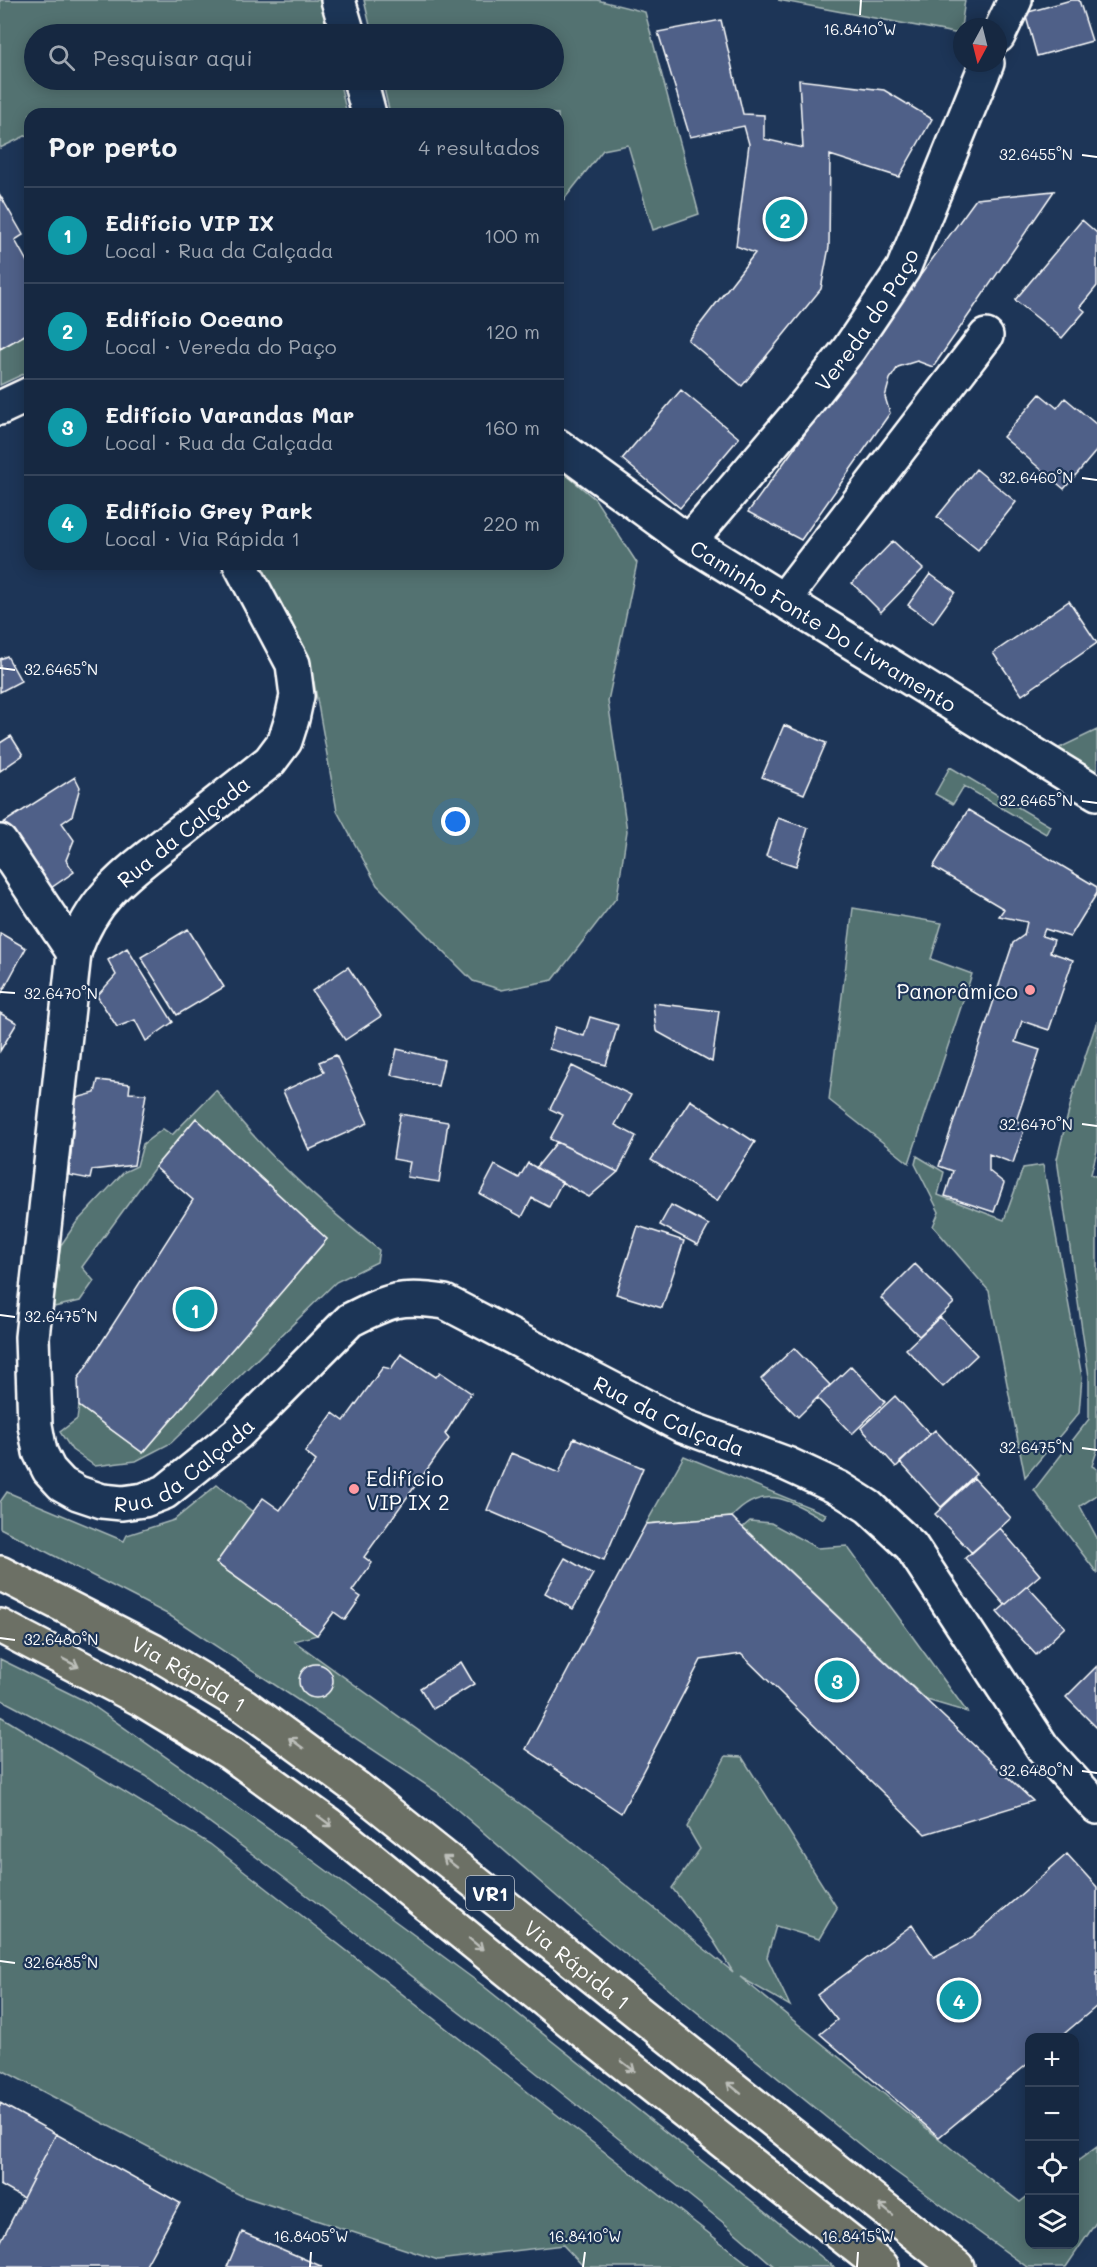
<!DOCTYPE html>
<html lang="pt">
<meta charset="utf-8">
<style>
:root{--surface:#162841;--page:#1f3048;--text:#f1f3f6;--muted:#9ea6b1;--line:#35445a;--accent:#ff9aa2}
body{margin:0;font-family:Mali,sans-serif;background:var(--page);color:var(--text)}
.controls{position:absolute;right:18px;bottom:18px;display:grid;overflow:hidden;border-radius:12px;box-shadow:0 3px 15px #0003}
.controls button{width:54px;height:54px;display:grid;place-items:center;padding:0;border:0;border-bottom:2px solid var(--line);background:var(--surface);color:var(--text);font:30px sans-serif}
.compass{position:absolute;left:953px;top:18px;width:54px;height:54px;border-radius:50%;background:var(--surface);box-shadow:0 3px 15px #0003;rotate:187deg}
.you{position:absolute;left:456px;top:822px;width:21px;height:21px;margin:-15px;border:4px solid #fff;border-radius:50%;background:#1a73e8;box-shadow:0 0 0 9px #1a73e833}
.badge{display:grid;place-items:center;width:39px;height:39px;border-radius:50%;background:var(--accent);color:#fff;font-size:20px;font-weight:700}
.pin{position:absolute;translate:-50% -50%;border:3px solid #fff;box-shadow:0 2px 6px #0006}
.list{margin:0;padding:0;list-style:none}
h2{display:flex;justify-content:space-between;align-items:center;height:78px;margin:0;padding:0 24px;font-size:26px}
h2 small{font-size:20px;font-weight:400;color:var(--muted)}
.list li{display:grid;grid-template-columns:39px 1fr auto;gap:18px;align-items:center;box-sizing:border-box;height:96px;padding:0 24px;border-top:2px solid var(--line)}
.list b{display:block;font-size:22px;white-space:nowrap}
.list p{margin:0;font-size:20px;white-space:nowrap;color:var(--muted)}
.list em{font-size:20px;font-style:normal;color:var(--muted)}
.icon{flex:none;width:33px;height:33px;fill:none;stroke:currentColor;stroke-width:2;stroke-linecap:round;stroke-linejoin:round}
.map{position:relative;flex:none;width:1097px;height:2267px;overflow:hidden}
.search{position:absolute;background:var(--surface);box-shadow:0 3px 15px #0003;left:24px;top:24px;width:540px;height:66px;display:flex;align-items:center;gap:15px;box-sizing:border-box;padding:0 21px;border-radius:33px;color:var(--muted);font-size:22px}
.panel{position:absolute;background:var(--surface);box-shadow:0 3px 15px #0003;left:24px;top:108px;width:540px;height:462px;border-radius:18px}
.map>svg:first-child{display:block}
</style>
<div class="map">
<svg width="1097" height="2267" viewBox="0 0 1097 2267">
<rect width="100%" height="100%" fill="#1d3557"/>
<filter id="ink" filterUnits="userSpaceOnUse"><feTurbulence type="fractalNoise" baseFrequency=".0167" numOctaves="2"/><feDisplacementMap in="SourceGraphic" scale="12" xChannelSelector="R" yChannelSelector="G"/><feConvolveMatrix kernelMatrix="1 2 1 2 8 2 1 2 1" color-interpolation-filters="sRGB"/></filter>
<g filter="url(#ink)">
<path fill="#527271" stroke="#a8b8b8" stroke-width="1.5" d="M0,0H320L328,34H34V80H339L347,114H30V148L27,135L0,148Z
M364,0H597L645,12L699,214L653,230L628,145L603,150L558,207V114H390L382,80H554V34H372Z
M778,0H965L960,34Z
M30,332V371L0,385V349Z
M558,468L595,499L637,563L608,701L627,831L617,897L553,980L502,990L473,981L377,885L337,811L314,682L247,564H558Z
M1097,730V774L1057,749Z
M950,767L1050,826L1046,834L964,786L953,804L935,794Z
M853,908L942,923L931,959L972,974L909,1163L829,1100Z
M1097,1021V1151L1091,1174L1097,1177V1451L1092,1466L1097,1469V1495L1080,1506L1097,1538V1573L1034,1490L1089,1419V1377L1057,1159L1074,1090Z
M216,1090C261,1151 319,1202 379,1250L377,1262L336,1282L171,1443L136,1461L95,1466L72,1450L60,1432L77,1419L79,1406L143,1453L327,1239L196,1118L155,1167L82,1267L94,1281L80,1301L54,1307L52,1295L61,1245L76,1223L124,1172L137,1166L143,1144L163,1129L172,1135Z
M917,1156L944,1172L938,1195L1004,1220L1023,1168L1043,1165L1082,1377L1079,1413L1025,1477L989,1291L933,1226L939,1212L915,1164Z
M684,1456L826,1514L823,1519C789,1500 763,1483 732,1517L646,1524Z
M217,1485L253,1512L216,1563L317,1635L294,1641L565,1836L733,1972L713,1940L672,1888L700,1849L687,1827L726,1756L742,1757L837,1908L819,1939L776,1926L767,1957L790,2006L740,1977L968,2162L1020,2202L1029,2195L1030,2244H1074L1075,2163L1097,2147V2221L1066,2267H1027L875,2157L586,1922L437,1792L169,1615L0,1528V1502L7,1492L124,1541L127,1535L174,1520Z
M750,1521L771,1523L817,1548L847,1546L967,1712L927,1700L743,1527Z
M0,1659L89,1703L304,1854L482,1985L834,2267H775L725,2224L508,2050L274,1870L146,1776L0,1699Z
M0,1716L210,1844L752,2267H584L563,2245L438,2260L242,2196L0,2069Z"/>
<path fill="#506188" stroke="#fff" stroke-width="1.5" d="M1071,0H1079L1092,41L1037,56L1025,13Z
M721,20L743,114L764,115V139L803,148L799,80L884,90L932,119L899,177L830,155L829,247L821,289L742,386L688,340L755,253L736,246L749,144L744,126L690,137L658,32Z
M1054,191L933,367L917,361L898,367L890,379L885,397L890,413L801,540L748,512L976,199Z
M0,195L23,235L15,240L30,267V332L0,349Z
M1082,220L1097,233V286L1080,307L1085,311L1062,338L1015,300Z
M681,390L739,438L680,508L622,459Z
M1040,394L1057,408L1065,398L1097,425V450L1064,489L1003,437Z
M976,469L1016,502L978,550L937,517Z
M893,541L923,569L881,612L852,583Z
M930,574L955,592L933,623L908,605Z
M1069,601L1097,643L1022,695L993,653Z
M7,656L21,681L0,692V659Z
M784,725L826,743L804,794L762,777Z
M11,736L23,755L0,771V743Z
M75,777L80,787L72,816L62,823L74,840L66,860L74,872L45,892L0,825Z
M968,810L1097,887V893L1070,937L1045,929L1042,936L1054,940L1050,952L1073,960L1049,1030L1022,1021L1015,1042L1040,1050L1016,1121L1026,1124L1013,1163L989,1154V1171L1004,1183L994,1212L945,1196L953,1171L939,1166L1013,943L1024,935L1027,922L999,916L1004,909L933,867Z
M778,818L808,828L796,866L766,856Z
M188,929L224,987L177,1015L141,957Z
M0,933L26,948L0,996Z
M127,948L173,1022L146,1041L135,1020L117,1027L97,996L116,975L108,960Z
M348,967L381,1016L345,1040L312,991Z
M653,1003L719,1011L712,1062L656,1031Z
M0,1013L17,1023L0,1051Z
M590,1017L618,1025L606,1065L549,1049L555,1027L584,1036Z
M397,1049L444,1060L438,1086L391,1075Z
M336,1055L368,1123L309,1150L283,1091L324,1072L319,1062Z
M572,1066L631,1095L615,1125L636,1136L618,1172L550,1139L563,1115L550,1109Z
M98,1080L130,1084L129,1093L146,1094L134,1165L92,1170L90,1179L69,1175L76,1098L95,1093Z
M690,1100L755,1142L717,1201L651,1160Z
M400,1114L448,1122L439,1182L407,1177L410,1162L393,1159Z
M196,1118L327,1239L143,1453L79,1406L78,1379L193,1200L155,1167Z
M557,1142L618,1172L589,1197L536,1168Z
M528,1163L562,1182L549,1207L532,1198L522,1217L480,1194L495,1165L519,1178Z
M671,1205L709,1225L698,1245L660,1225Z
M638,1226L684,1241L662,1308L616,1294Z
M915,1264L954,1303L919,1336L881,1298Z
M940,1317L977,1355L943,1387L906,1349Z
M794,1348L830,1385L798,1417L761,1379Z
M401,1354L436,1377L440,1372L471,1393L445,1434L449,1439L364,1557L372,1563L352,1591L361,1597L345,1620L334,1612L317,1635L216,1563L263,1498L280,1510L316,1461L305,1452L333,1413L344,1421L383,1367L391,1369Z
M851,1366L885,1402L852,1434L817,1398Z
M895,1396L930,1434L896,1467L861,1428Z
M935,1430L976,1474L941,1507L900,1462Z
M574,1438L643,1468L604,1560L487,1510L511,1453L559,1473Z
M974,1478L1011,1518L972,1553L935,1514Z
M732,1517L738,1523L1033,1801L925,1834L741,1654L701,1660L621,1813L526,1749L646,1524Z
M1000,1528L1040,1575L1005,1605L965,1558Z
M565,1558L593,1574L573,1609L545,1593Z
M1027,1586L1065,1627L1036,1655L997,1612Z
M461,1662L474,1684L433,1709L420,1688Z
M299 1681a17 17 0 1 1 34 0a17 17 0 1 1-34 0Z
M1097,1666V1728L1066,1697Z
M1067,1854L1097,1887V2006L1059,2038H1030V2062L939,2137L820,2034L837,2020L817,1995L912,1925L934,1957L972,1937Z
M0,2103L56,2134L23,2198L0,2185Z
M56,2134L180,2203L145,2267H0V2243Z
M242,2232L323,2267H227Z"/>
<g fill="none" stroke-linecap="round" stroke-linejoin="round">
<g stroke="#fff" stroke-width="38">
<g id="street">
<path d="M338,0L348,34"/>
<path d="M998,36L1015,0"/>
<path d="M360,80L369,114"/>
<path d="M0,408L30,394"/>
<path id="s1" d="M558,446L689,542L1097,793"/>
<path id="s2" d="M689,542L801,410L849,349L903,269L987,63"/>
<path id="s3" d="M240,564L293,664L297,696L292,719L285,741L270,761C240,785 210,808 180,832C133,869 93,894 74,953L32,1337L35,1425L40,1452L49,1470L62,1484L78,1493L102,1501L122,1503L144,1500L165,1492L237,1434L350,1320C389,1300 401,1295 445,1302L683,1426L787,1464L839,1488L869,1507L911,1546L1043,1748L1097,1807"/>
<path d="M784,599L986,336"/>
<path d="M0,842L74,953"/>
</g>
</g>
<g stroke="#fff" stroke-width="38">
<g id="highway">
<path id="s4" d="M0,1573L153,1651L245,1706L357,1788L957,2267"/>
<path d="M0,1626L141,1699L230,1753L328,1824L573,2023L882,2267"/>
</g>
</g>
<use href="#street" stroke="#1d3557" stroke-width="33"/>
<use href="#highway" stroke="#6c7065" stroke-width="33"/>
</g>
<defs><path id="oneway-shaft" d="M-6 0H5M1.5-3L5.5 0L1.5 3" fill="none" stroke-width="1.6" stroke-linecap="round" stroke-linejoin="round" transform="scale(1.5)"/></defs>
<g stroke="#bdbfba">
<use href="#oneway-shaft" transform="translate(71 1663) rotate(27)"/>
<use href="#oneway-shaft" transform="translate(296 1743) rotate(-144)"/>
<use href="#oneway-shaft" transform="translate(325 1821) rotate(37)"/>
<use href="#oneway-shaft" transform="translate(450 1862) rotate(-142)"/>
<use href="#oneway-shaft" transform="translate(476 1944) rotate(39)"/>
<use href="#oneway-shaft" transform="translate(628 2066) rotate(38)"/>
<use href="#oneway-shaft" transform="translate(734 2088) rotate(-141)"/>
<use href="#oneway-shaft" transform="translate(886 2210) rotate(-141)"/>
</g>
</g>
<path fill="none" stroke="#fff" stroke-width="2" d="M860,15L861,0M1082,155L1097,157M1082,478L1097,480M0,668L15,670M1082,801L1097,803M0,992L15,993M1082,1124L1097,1126M0,1315L15,1317M1082,1448L1097,1450M0,1638L15,1640M1082,1771L1097,1773M0,1961L15,1963M310,2267L311,2252M583,2267L585,2252M857,2267L858,2252"/>
<g fill="#ff9aa2" stroke="#1d3557" stroke-width="2">
<circle cx="1030" cy="990" r="6"/>
<circle cx="354" cy="1489" r="6"/>
</g>
<g text-anchor="middle" dominant-baseline="central" stroke-width="4.5" stroke-linejoin="round" paint-order="stroke">
<rect fill="#1d3557" stroke="#bbc2cd" stroke-width="1.5" x="466" y="1876" width="48" height="34" rx="4.5"/>
<g font-size="20" font-weight="bold" fill="#fff">
<text x="490" y="1893">VR1</text>
</g>
<g font-size="21" fill="#fff" stroke="#1d3557">
<text stroke="none"><textPath href="#s2" startOffset="285">Vereda do Paço</textPath></text>
<text stroke="none"><textPath href="#s1" startOffset="321">Caminho Fonte Do Livramento</textPath></text>
<text transform="translate(183 831) rotate(-39)">Rua da Calçada</text>
<text stroke="none"><textPath href="#s3" startOffset="1749">Rua da Calçada</textPath></text>
<text stroke="none"><textPath href="#s3" startOffset="1174">Rua da Calçada</textPath></text>
<text stroke="none"><textPath href="#s4" startOffset="214">Via Rápida 1</textPath></text>
<text stroke="none"><textPath href="#s4" startOffset="700">Via Rápida 1</textPath></text>
</g>
<g font-size="21" fill="#fff" stroke="#1d3557" text-anchor="end">
<text x="1018" y="990">Panorâmico</text>
<text x="366" y="1477" text-anchor="start">Edifício<tspan x="366" dy="24">VIP IX 2</tspan></text>
</g>
</g>
<g font-size="15" text-anchor="middle" fill="#fff" stroke="#1d3557" stroke-width="4.5" stroke-linejoin="round" paint-order="stroke">
<text x="860" y="35">16.8410°W</text>
<text x="1036" y="160">32.6455°N</text>
<text x="1036" y="483">32.6460°N</text>
<text x="61" y="675">32.6465°N</text>
<text x="1036" y="806">32.6465°N</text>
<text x="61" y="999">32.6470°N</text>
<text x="1036" y="1130">32.6470°N</text>
<text x="61" y="1322">32.6475°N</text>
<text x="1036" y="1453">32.6475°N</text>
<text x="61" y="1645">32.6480°N</text>
<text x="1036" y="1776">32.6480°N</text>
<text x="61" y="1968">32.6485°N</text>
<text x="311" y="2242">16.8405°W</text>
<text x="585" y="2242">16.8410°W</text>
<text x="858" y="2242">16.8415°W</text>
</g>
</svg>
<div class="controls">
<button>+</button>
<button>−</button>
<button><svg class="icon" aria-label="locate" viewBox="0 0 24 24"><circle cx="12" cy="12" r="6"/><path d="M12 2v4M12 18v4M2 12h4M18 12h4"/></svg></button>
<button><svg class="icon" aria-label="layers" viewBox="0 0 24 24"><path d="M12 4l9 5-9 5-9-5zM3 14l9 5 9-5"/></svg></button>
</div>
<svg class="compass" viewBox="-18 -18 36 36"><path d="M0-13l5 13h-10z" fill="#e53935"/><path d="M0 13l5-13h-10z" fill="#9ea6b1"/></svg>
<div class="you"></div>
<div class="pin badge" style="left:195px;top:1309px;background:#0f9aa8">1</div>
<div class="pin badge" style="left:785px;top:219px;background:#0f9aa8">2</div>
<div class="pin badge" style="left:837px;top:1680px;background:#0f9aa8">3</div>
<div class="pin badge" style="left:959px;top:2000px;background:#0f9aa8">4</div>
<div class="search"><svg class="icon" aria-label="search" viewBox="0 0 24 24"><circle cx="10" cy="10" r="6"/><path d="M15 15l6 6"/></svg>Pesquisar aqui</div>
<section class="panel">
<h2>Por perto<small>4 resultados</small></h2>
<ul class="list">
<li><span class="badge" style="background:#0f9aa8">1</span><div><b>Edifício VIP IX</b><p>Local · Rua da Calçada</p></div><em>100 m</em></li>
<li><span class="badge" style="background:#0f9aa8">2</span><div><b>Edifício Oceano</b><p>Local · Vereda do Paço</p></div><em>120 m</em></li>
<li><span class="badge" style="background:#0f9aa8">3</span><div><b>Edifício Varandas Mar</b><p>Local · Rua da Calçada</p></div><em>160 m</em></li>
<li><span class="badge" style="background:#0f9aa8">4</span><div><b>Edifício Grey Park</b><p>Local · Via Rápida 1</p></div><em>220 m</em></li>
</ul>
</section>
</div>
